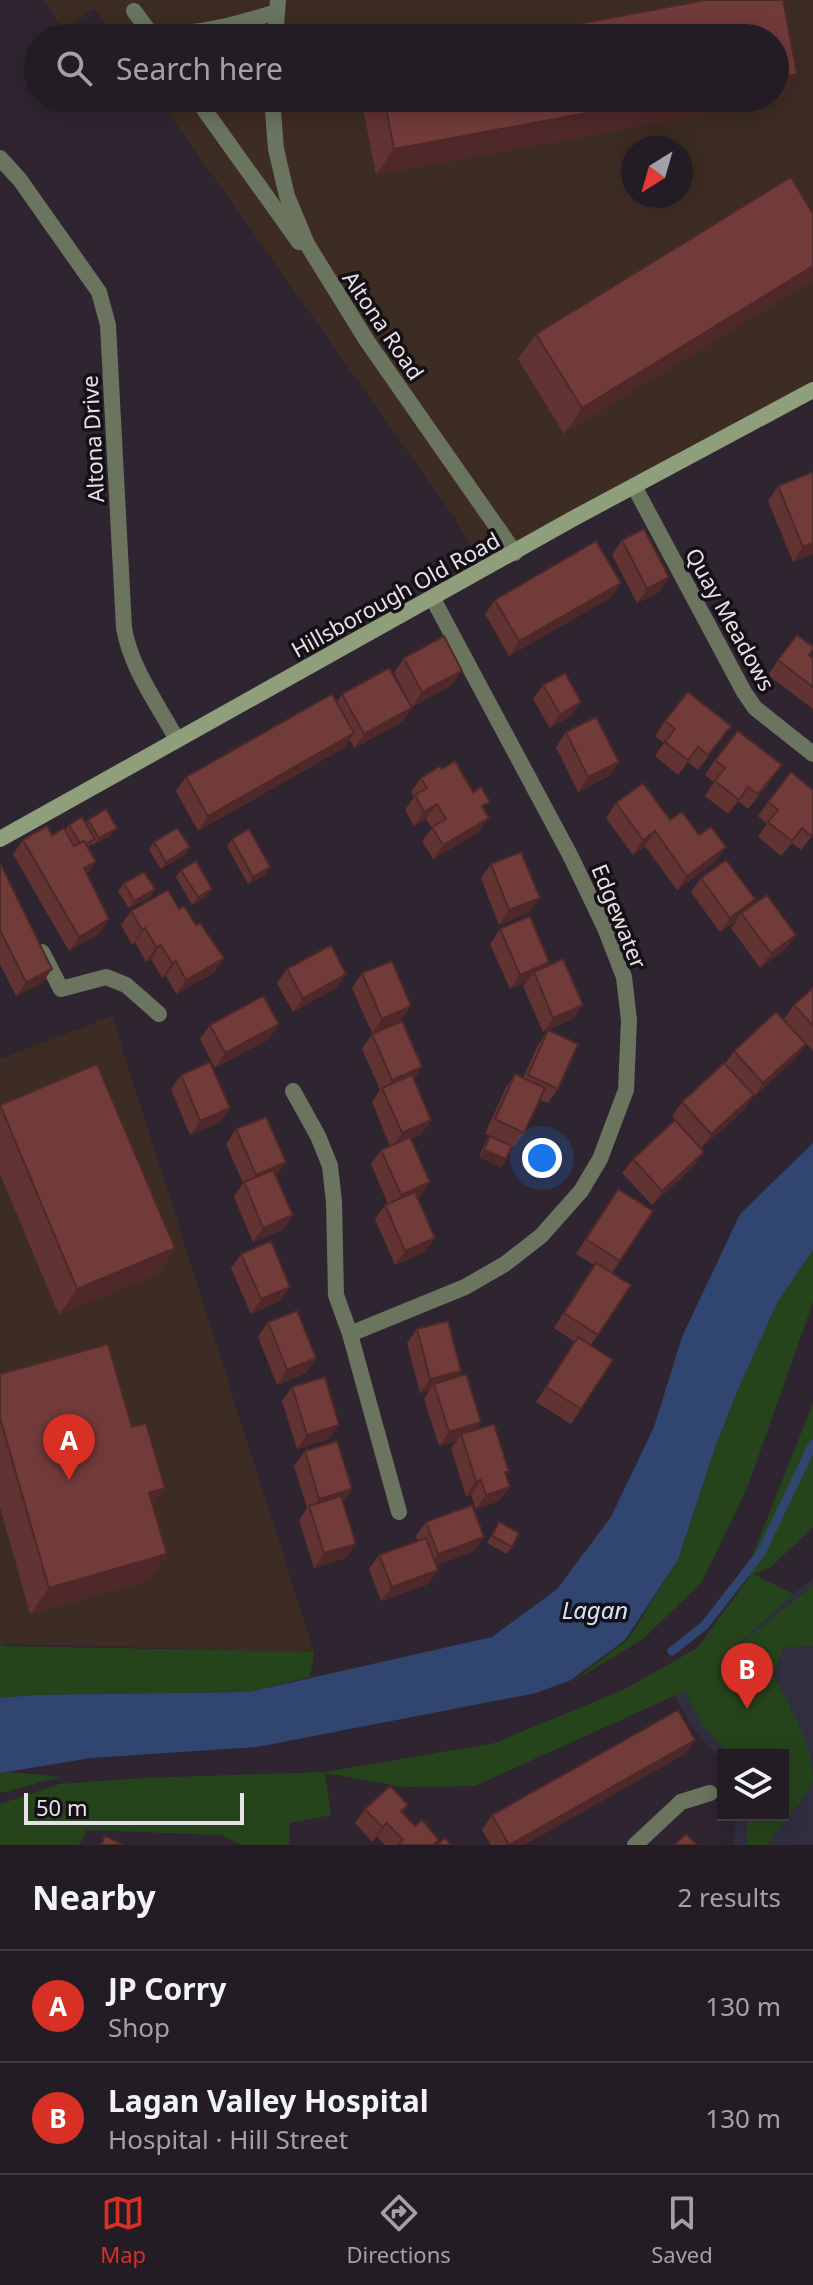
<!DOCTYPE html>
<meta charset="utf-8">
<style>
:root{--surface:#231c25;--page:#2f2932;--text:#f1f3f6;--muted:#a3a1a7;--line:#403a42;--accent:#d93025}
body{margin:0;font-family:"Noto Sans",sans-serif;background:var(--page);color:var(--text)}
.controls{position:absolute;right:24px;bottom:24px;display:grid;overflow:hidden;border-radius:0px;box-shadow:0 4px 20px #0003}
.controls button{width:72px;height:72px;display:grid;place-items:center;padding:0;border:0;border-bottom:2px solid var(--line);background:var(--surface);color:var(--text);font:40px sans-serif}
.compass{position:absolute;left:621px;top:136px;width:72px;height:72px;border-radius:50%;background:var(--surface);box-shadow:0 4px 20px #0003;rotate:217deg}
.scale{position:absolute;left:24px;bottom:20px;width:220px;box-sizing:border-box;padding-left:8px;border:4px solid #e7e1e8;border-top:0;font-size:22px;line-height:28px;white-space:nowrap;color:#e7e1e8;-webkit-text-stroke:6px #141015;paint-order:stroke}
.you{position:absolute;left:542px;top:1158px;width:28px;height:28px;margin:-20px;border:6px solid #fff;border-radius:50%;background:#1a73e8;box-shadow:0 0 0 12px #1a73e833}
.badge{display:grid;place-items:center;width:52px;height:52px;border-radius:50%;background:var(--accent);color:#fff;font-size:26px;font-weight:700}
.pin{position:absolute;translate:-50% -66px;filter:drop-shadow(0 2px 4px #0008)}
.pin::after{content:'';position:absolute;top:42px;width:28px;height:24px;background:inherit;clip-path:polygon(0 0,100% 0,50% 100%)}
.list{margin:0;padding:0;list-style:none}
h2{display:flex;justify-content:space-between;align-items:center;height:104px;margin:0;padding:0 32px;font-size:34px}
h2 small{font-size:26px;font-weight:400;color:var(--muted)}
.list li{display:grid;grid-template-columns:52px 1fr auto;gap:24px;align-items:center;box-sizing:border-box;height:112px;padding:0 32px;border-top:2px solid var(--line)}
.list b{display:block;font-size:30px;white-space:nowrap}
.list p{margin:0;font-size:26px;white-space:nowrap;color:var(--muted)}
.list em{font-size:26px;font-style:normal;color:var(--muted)}
.icon{flex:none;width:44px;height:44px;fill:none;stroke:currentColor;stroke-width:2;stroke-linecap:round;stroke-linejoin:round}
.map{position:relative;flex:none;width:813px;height:1845px;overflow:hidden}
.search{position:absolute;background:var(--surface);box-shadow:0 4px 20px #0003;left:24px;right:24px;top:24px;height:88px;display:flex;align-items:center;gap:20px;box-sizing:border-box;padding:0 28px;border-radius:44px;color:var(--muted);font-size:30px}
.sheet{height:328px;background:var(--surface)}
nav{display:flex;justify-content:space-around;align-items:center;box-sizing:border-box;height:112px;border-top:2px solid var(--line);background:var(--surface);font-size:22px;color:var(--muted)}
nav a{display:grid;justify-items:center;gap:4px}
nav .on{color:var(--accent)}
.map>svg:first-child{display:block}
</style>
<div class="map">
<svg width="813" height="1845" viewBox="0 0 813 1845">
<rect width="100%" height="100%" fill="#2f2531"/>
<path fill="#3d2c23" fill-rule="evenodd" d="M44,0H813V389L484,570L454,517L158,98H775V38H115L94,8L63,31ZM633,148H681V196H633Z
M112,1016L314,1652L0,1644V1059Z"/>
<path fill="#302e3f" d="M813,1579V1845H734L735,1815H783V1755H723V1763L693,1729L670,1688Z"/>
<path fill="#26441b" d="M813,1250V1302L748,1486L702,1582L643,1639L572,1682L628,1639L678,1560L715,1448L737,1392L777,1303Z
M813,1403V1527L771,1567L753,1574L794,1594L722,1659L813,1585V1646L783,1647L773,1675C789,1703 813,1747 813,1780C810,1792 778,1830 769,1842L770,1845H747V1815H783V1755H731L702,1725L685,1691L475,1786L404,1787L325,1773L331,1815L290,1823L289,1845H242L221,1835L87,1830L79,1845H0V1804L60,1784L143,1778L325,1772L495,1743L625,1689L697,1648L750,1576L744,1577Z
M0,1644L5,1646L314,1652L310,1677L248,1692L34,1695L0,1698Z
M8,1772L61,1777L0,1793V1773Z"/>
<path fill="#30456f" d="M813,1143V1250L777,1303L737,1392L715,1448L678,1560L625,1640L571,1680L536,1693L257,1747L91,1758L0,1773V1698L34,1695L248,1692L492,1637L557,1589L611,1517L654,1427L682,1337L740,1214Z"/>
<g fill="none" stroke-linecap="round" stroke-linejoin="round">
<path stroke="#30456f" stroke-width="9" d="M672,1651L704,1626L761,1553L813,1444"/>
<path stroke="#6a745f" stroke-width="16" d="M134,11L154,38
M151,34C197,35 232,26 276,12
M275,38L278,0
M196,98L299,242
M272,98L276,149L287,196L307,244L367,341L515,553
M0,158L20,180L99,292L108,325L124,628C131,669 158,704 177,740
M634,486L744,692L755,708L813,754
M42,952L61,989L106,977L126,985L159,1014
M293,1091L318,1136L330,1166L334,1202L336,1295L350,1334L399,1512
M350,1334L465,1287L505,1264L541,1236L581,1191L600,1159L626,1090L629,1020L624,977L605,928L570,855L433,599
M635,1845L681,1802L710,1793"/>
<path stroke="#8f9f7c" stroke-width="16" d="M0,839L576,517L813,390"/>
</g>
<path fill="#613332" d="M361,98H775L779,100L376,175Z
M813,214L564,434L518,359L536,334Z
M813,472V554L793,562L768,501L778,486Z
M622,540L669,577L659,592L637,603L612,555Z
M621,583L610,598L509,656L485,614L495,600Z
M809,655L813,658V709L768,675L778,660Z
M404,658L452,685L412,707L394,673Z
M543,685L571,716L550,728L533,699Z
M342,694L412,708L402,722L354,748L350,740L344,748L198,831L176,791L186,777L337,702Z
M665,721L731,726L698,770L688,762L678,775L655,756L664,743L655,736Z
M566,732L619,762L609,776L578,792L556,747Z
M715,760L772,779L748,809L738,801L728,814L705,796L714,782L705,775Z
M442,769L484,810L479,832L433,859L422,841L432,828L426,819L414,826L405,810L414,797L411,792L421,778Z
M813,790V835L801,850L792,843L781,856L758,837L767,824L758,816L768,802Z
M616,803L670,820L699,835L726,847L716,861L677,890L645,846L633,855L606,818Z
M88,820L111,835L93,845L92,843L88,847L87,874L99,934L69,951L13,854L23,840L52,835L65,830L69,825L86,823Z
M232,839L265,875L248,884L227,846Z
M154,842L185,855L161,869L149,850Z
M0,863L52,969L42,983L16,996L0,964Z
M491,864L530,912L499,925L481,878Z
M181,870L207,896L192,905L176,877Z
M701,878L750,907L786,949L760,968L731,928L737,920L720,932L691,892Z
M124,883L155,889L150,897L129,908L118,891Z
M179,909L196,925L224,958L214,973L176,994L166,976L162,978L151,959L146,962L135,942L132,945L121,925L131,911Z
M500,929L546,967L573,1019L543,1032L523,986L527,982L510,989L490,944Z
M287,969L346,974L336,988L293,1012L277,983Z
M362,973L401,1020L372,1033L352,988Z
M813,988V1051L784,1019L794,1005Z
M279,1024L269,1039L215,1068L200,1039L210,1025Z
M548,1030L558,1089L548,1103L540,1100L524,1133L514,1147L512,1146L506,1159L501,1167L479,1157L485,1143L490,1136L485,1134L505,1089L515,1074L523,1078L538,1045Z
M372,1034L414,1079L431,1120L421,1135L411,1139L420,1197L418,1198L425,1252L395,1265L375,1219L385,1205L388,1204L371,1164L381,1150L390,1146L372,1102L380,1090L362,1049Z
M734,1051L795,1059L752,1097L744,1110L701,1148L672,1116L682,1102L725,1064Z
M181,1075L230,1108L220,1122L190,1135L171,1089Z
M0,1105L175,1248L157,1274L59,1315L0,1174Z
M236,1129L286,1162L276,1176L283,1230L253,1242L234,1197L243,1183L226,1144Z
M633,1159L694,1166L652,1205L622,1173Z
M618,1189L620,1261L612,1273L631,1285L591,1345L581,1409L571,1424L536,1402L575,1342L554,1328L594,1265L576,1254Z
M241,1254L280,1301L251,1314L231,1268Z
M268,1322L316,1358L306,1373L277,1385L258,1337Z
M417,1329L456,1377L481,1422L476,1429L506,1475L510,1487L499,1501L476,1509L471,1495L466,1496L451,1448L457,1441L439,1446L424,1399L429,1391L420,1393L407,1343Z
M0,1374L132,1427L165,1488L153,1506L167,1554L149,1580L30,1614L0,1507Z
M292,1387L329,1439L297,1449L282,1401Z
M305,1451L352,1489L343,1501L346,1558L314,1568L299,1520L307,1508L294,1466Z
M426,1522L484,1537L474,1551L436,1565L438,1570L428,1584L381,1601L369,1569L379,1555L418,1541L416,1536Z
M499,1522L512,1547L507,1554L487,1543Z
M695,1740L685,1754L524,1845H491L482,1830L492,1815Z
M408,1805L402,1813L435,1845H385L377,1837L372,1842L355,1823L365,1809Z"/>
<path fill="#4f2929" d="M797,74L779,100L376,175L394,149L667,98H775V78Z
M813,266V281L564,434L582,408Z
M813,543V554L793,562L803,547Z
M669,577L659,592L637,603L647,589Z
M621,583L610,598L509,656L519,641Z
M462,671L452,685L412,707L422,692Z
M581,702L571,716L550,728L560,714Z
M412,708L402,722L354,748L364,734Z
M354,733L344,748L198,831L208,816Z
M619,762L609,776L578,792L588,777Z
M437,804L426,819L414,826L424,812Z
M489,818L479,832L433,859L443,845Z
M117,828L111,835L93,845L99,838Z
M655,831L645,846L633,855L643,840Z
M190,847L185,855L161,869L166,862Z
M726,847L716,861L677,890L687,876Z
M96,862L86,876L84,868Z
M270,867L265,875L248,884L253,877Z
M155,889L150,897L129,908L134,901Z
M212,889L207,896L192,905L198,897Z
M540,898L530,912L499,925L509,910Z
M755,899L745,914L741,913L737,920L720,932L730,918Z
M109,919L99,934L69,951L79,937Z
M145,928L135,942L132,945L142,930Z
M796,935L786,949L760,968L771,953Z
M161,945L151,959L146,962L156,947Z
M224,958L214,973L176,994L186,980Z
M176,961L166,976L162,978L172,963Z
M549,962L539,976L534,972L527,982L510,989L520,975Z
M52,969L42,983L16,996L26,982Z
M346,974L336,988L293,1012L303,998Z
M583,1005L573,1019L543,1032L553,1018Z
M411,1006L401,1020L372,1033L382,1019Z
M279,1024L269,1039L215,1068L225,1053Z
M806,1044L795,1059L753,1098L763,1083Z
M422,1067L412,1082L384,1092L392,1080Z
M754,1095L744,1110L701,1148L711,1134Z
M230,1108L220,1122L190,1135L200,1121Z
M431,1120L421,1135L391,1148L402,1133Z
M484,1150L506,1159L501,1167L479,1157Z
M704,1152L694,1166L652,1205L662,1191Z
M286,1162L276,1176L246,1189L256,1175Z
M430,1182L420,1197L390,1210L401,1195Z
M293,1215L283,1230L253,1242L263,1228Z
M435,1238L425,1252L395,1265L405,1251Z
M175,1248L157,1274L59,1315L77,1289Z
M290,1287L280,1301L251,1314L261,1299Z
M316,1358L306,1373L277,1385L287,1370Z
M461,1371L451,1385L434,1384L429,1391L420,1393L430,1379Z
M481,1422L471,1436L461,1434L457,1441L439,1446L449,1432Z
M339,1425L329,1439L297,1449L307,1435Z
M481,1480L471,1495L466,1496L476,1481Z
M510,1487L499,1501L476,1509L486,1495Z
M165,1488L147,1514L149,1493Z
M352,1489L342,1504L311,1511L319,1499Z
M484,1537L474,1551L428,1569L438,1554Z
M356,1544L346,1558L314,1568L324,1553Z
M167,1554L149,1580L30,1614L49,1588Z
M438,1570L428,1584L381,1601L392,1587Z
M695,1740L685,1754L524,1845H509Z
M387,1823L377,1837L372,1842L382,1827Z"/>
<path fill="#713b3a" stroke="#4f2929" stroke-width="2" d="M706,0H783L797,74L775,78V38H502Z
M384,98H667L394,149Z
M791,177L813,214V266L582,408L536,334Z
M813,472V543L803,547L778,486Z
M644,529L669,577L647,589L622,540Z
M596,541L621,583L519,641L495,600Z
M797,635L813,647V649L809,655L813,658V687L778,660Z
M444,636L462,671L422,692L404,658Z
M389,668L412,708L364,734L342,694Z
M565,673L581,702L560,714L543,685Z
M688,692L731,726L708,755L698,747L688,760L665,742L675,729L665,721Z
M332,694L354,733L208,816L186,777Z
M596,717L619,762L588,777L566,732Z
M738,731L782,765L758,794L748,787L739,800L715,781L725,768L715,760Z
M455,761L473,792L481,787L490,802L482,806L489,818L443,845L432,827L446,819L437,804L424,812L415,795L427,788L421,778L440,766L442,769Z
M791,772L813,790V834L811,836L802,828L792,841L768,822L778,810L768,802Z
M643,783L670,820L682,812L699,835L711,827L726,847L687,876L655,831L643,840L616,803Z
M106,809L117,828L99,838L88,820Z
M82,817L95,839L86,844L84,841L80,843L69,825Z
M47,826L52,835L64,828L74,846L84,841L96,862L84,868L109,919L79,937L23,840Z
M177,828L190,847L166,862L154,842Z
M249,829L270,867L253,877L232,839Z
M521,852L540,898L509,910L491,864Z
M726,860L755,899L730,918L701,878Z
M196,861L212,889L198,897L181,870Z
M0,863L52,969L26,982L0,930Z
M144,872L155,889L134,901L124,883Z
M168,890L179,909L184,906L196,925L200,923L224,958L186,980L176,961L172,963L161,945L156,947L145,928L142,930L131,911Z
M767,895L796,935L771,953L741,913Z
M530,916L549,962L520,975L500,929Z
M331,945L346,974L303,998L287,969Z
M563,959L583,1005L553,1018L534,972Z
M392,961L411,1006L382,1019L362,973Z
M813,988V1026L794,1005Z
M263,996L279,1024L225,1053L210,1025Z
M776,1012L806,1044L763,1083L734,1051Z
M402,1021L422,1067L392,1080L372,1034Z
M548,1030L578,1044L558,1089L528,1075Z
M210,1062L230,1108L200,1121L181,1075Z
M724,1063L754,1095L711,1134L682,1102Z
M97,1064L175,1248L77,1289L0,1105Z
M515,1074L545,1088L524,1133L495,1119Z
M412,1075L431,1120L402,1133L382,1088Z
M266,1117L286,1162L256,1175L236,1129Z
M675,1120L704,1152L662,1191L633,1159Z
M490,1136L512,1146L506,1159L484,1150Z
M410,1137L430,1182L401,1195L381,1150Z
M273,1170L293,1215L263,1228L244,1182Z
M618,1189L653,1211L620,1261L586,1239Z
M415,1192L435,1238L405,1251L385,1205Z
M271,1241L290,1287L261,1299L241,1254Z
M596,1263L631,1285L598,1335L564,1313Z
M297,1311L316,1358L287,1370L268,1322Z
M448,1321L461,1371L430,1379L417,1329Z
M578,1337L613,1360L581,1409L546,1387Z
M108,1344L132,1427L146,1423L165,1488L149,1493L167,1554L49,1588L0,1418V1374Z
M466,1374L481,1422L449,1432L434,1384Z
M325,1377L339,1425L307,1435L292,1387Z
M494,1424L509,1472H505L510,1487L486,1495L481,1480L476,1481L461,1434Z
M337,1441L352,1489L319,1499L305,1451Z
M341,1496L356,1544L324,1553L309,1506Z
M472,1505L484,1537L438,1554L426,1522Z
M499,1522L519,1533L512,1547L492,1536Z
M426,1538L438,1570L392,1587L379,1555Z
M678,1710L695,1740L509,1845L492,1815Z
M390,1786L408,1805L401,1811L408,1819L415,1826L422,1820L439,1840L433,1845H398L403,1840L387,1823L382,1827L365,1809Z
M686,1834L697,1845H674Z
M105,1836L123,1845H101Z
M445,1838L451,1845H437Z"/>
<g text-anchor="middle" dominant-baseline="central" stroke-width="7" stroke-linejoin="round" paint-order="stroke">
<g font-size="22" fill="#e7e1e8" stroke="#141015">
<text transform="translate(384 325) rotate(56)">Altona Road</text>
<text transform="translate(92 439) rotate(-93)">Altona Drive</text>
<text transform="translate(395 594) rotate(-29)">Hillsborough Old Road</text>
<text transform="translate(731 619) rotate(61)">Quay Meadows</text>
<text transform="translate(620 916) rotate(68)">Edgewater</text>
</g>
<g font-size="24" font-style="italic" fill="#d3e2ff" stroke="#141015">
<text x="595" y="1609">Lagan</text>
</g>
</g>
</svg>
<div class="controls">
<button><svg class="icon" aria-label="layers" viewBox="0 0 24 24"><path d="M12 4l9 5-9 5-9-5zM3 14l9 5 9-5"/></svg></button>
</div>
<svg class="compass" viewBox="-18 -18 36 36"><path d="M0-13l5 13h-10z" fill="#e53935"/><path d="M0 13l5-13h-10z" fill="#a3a1a7"/></svg>
<div class="scale">50 m</div>
<div class="you"></div>
<div class="pin badge" style="left:69px;top:1480px">A</div>
<div class="pin badge" style="left:747px;top:1709px">B</div>
<div class="search"><svg class="icon" aria-label="search" viewBox="0 0 24 24"><circle cx="10" cy="10" r="6"/><path d="M15 15l6 6"/></svg>Search here</div>
</div>
<section class="sheet">
<h2>Nearby<small>2 results</small></h2>
<ul class="list">
<li><span class="badge">A</span><div><b>JP Corry</b><p>Shop</p></div><em>130 m</em></li>
<li><span class="badge">B</span><div><b>Lagan Valley Hospital</b><p>Hospital · Hill Street</p></div><em>130 m</em></li>
</ul>
</section>
<nav>
<a class="on"><svg class="icon" aria-label="map" viewBox="0 0 24 24"><path d="M3 6l6-2 6 2 6-2v14l-6 2-6-2-6 2zM9 4v14M15 6v14"/></svg>Map</a>
<a><svg class="icon" aria-label="directions" viewBox="0 0 24 24"><path d="M12 3l9 9-9 9-9-9zM9 14v-3h6M13 9l2 2-2 2"/></svg>Directions</a>
<a><svg class="icon" aria-label="saved" viewBox="0 0 24 24"><path d="M7 4h10v16l-5-4-5 4z"/></svg>Saved</a>
</nav>
